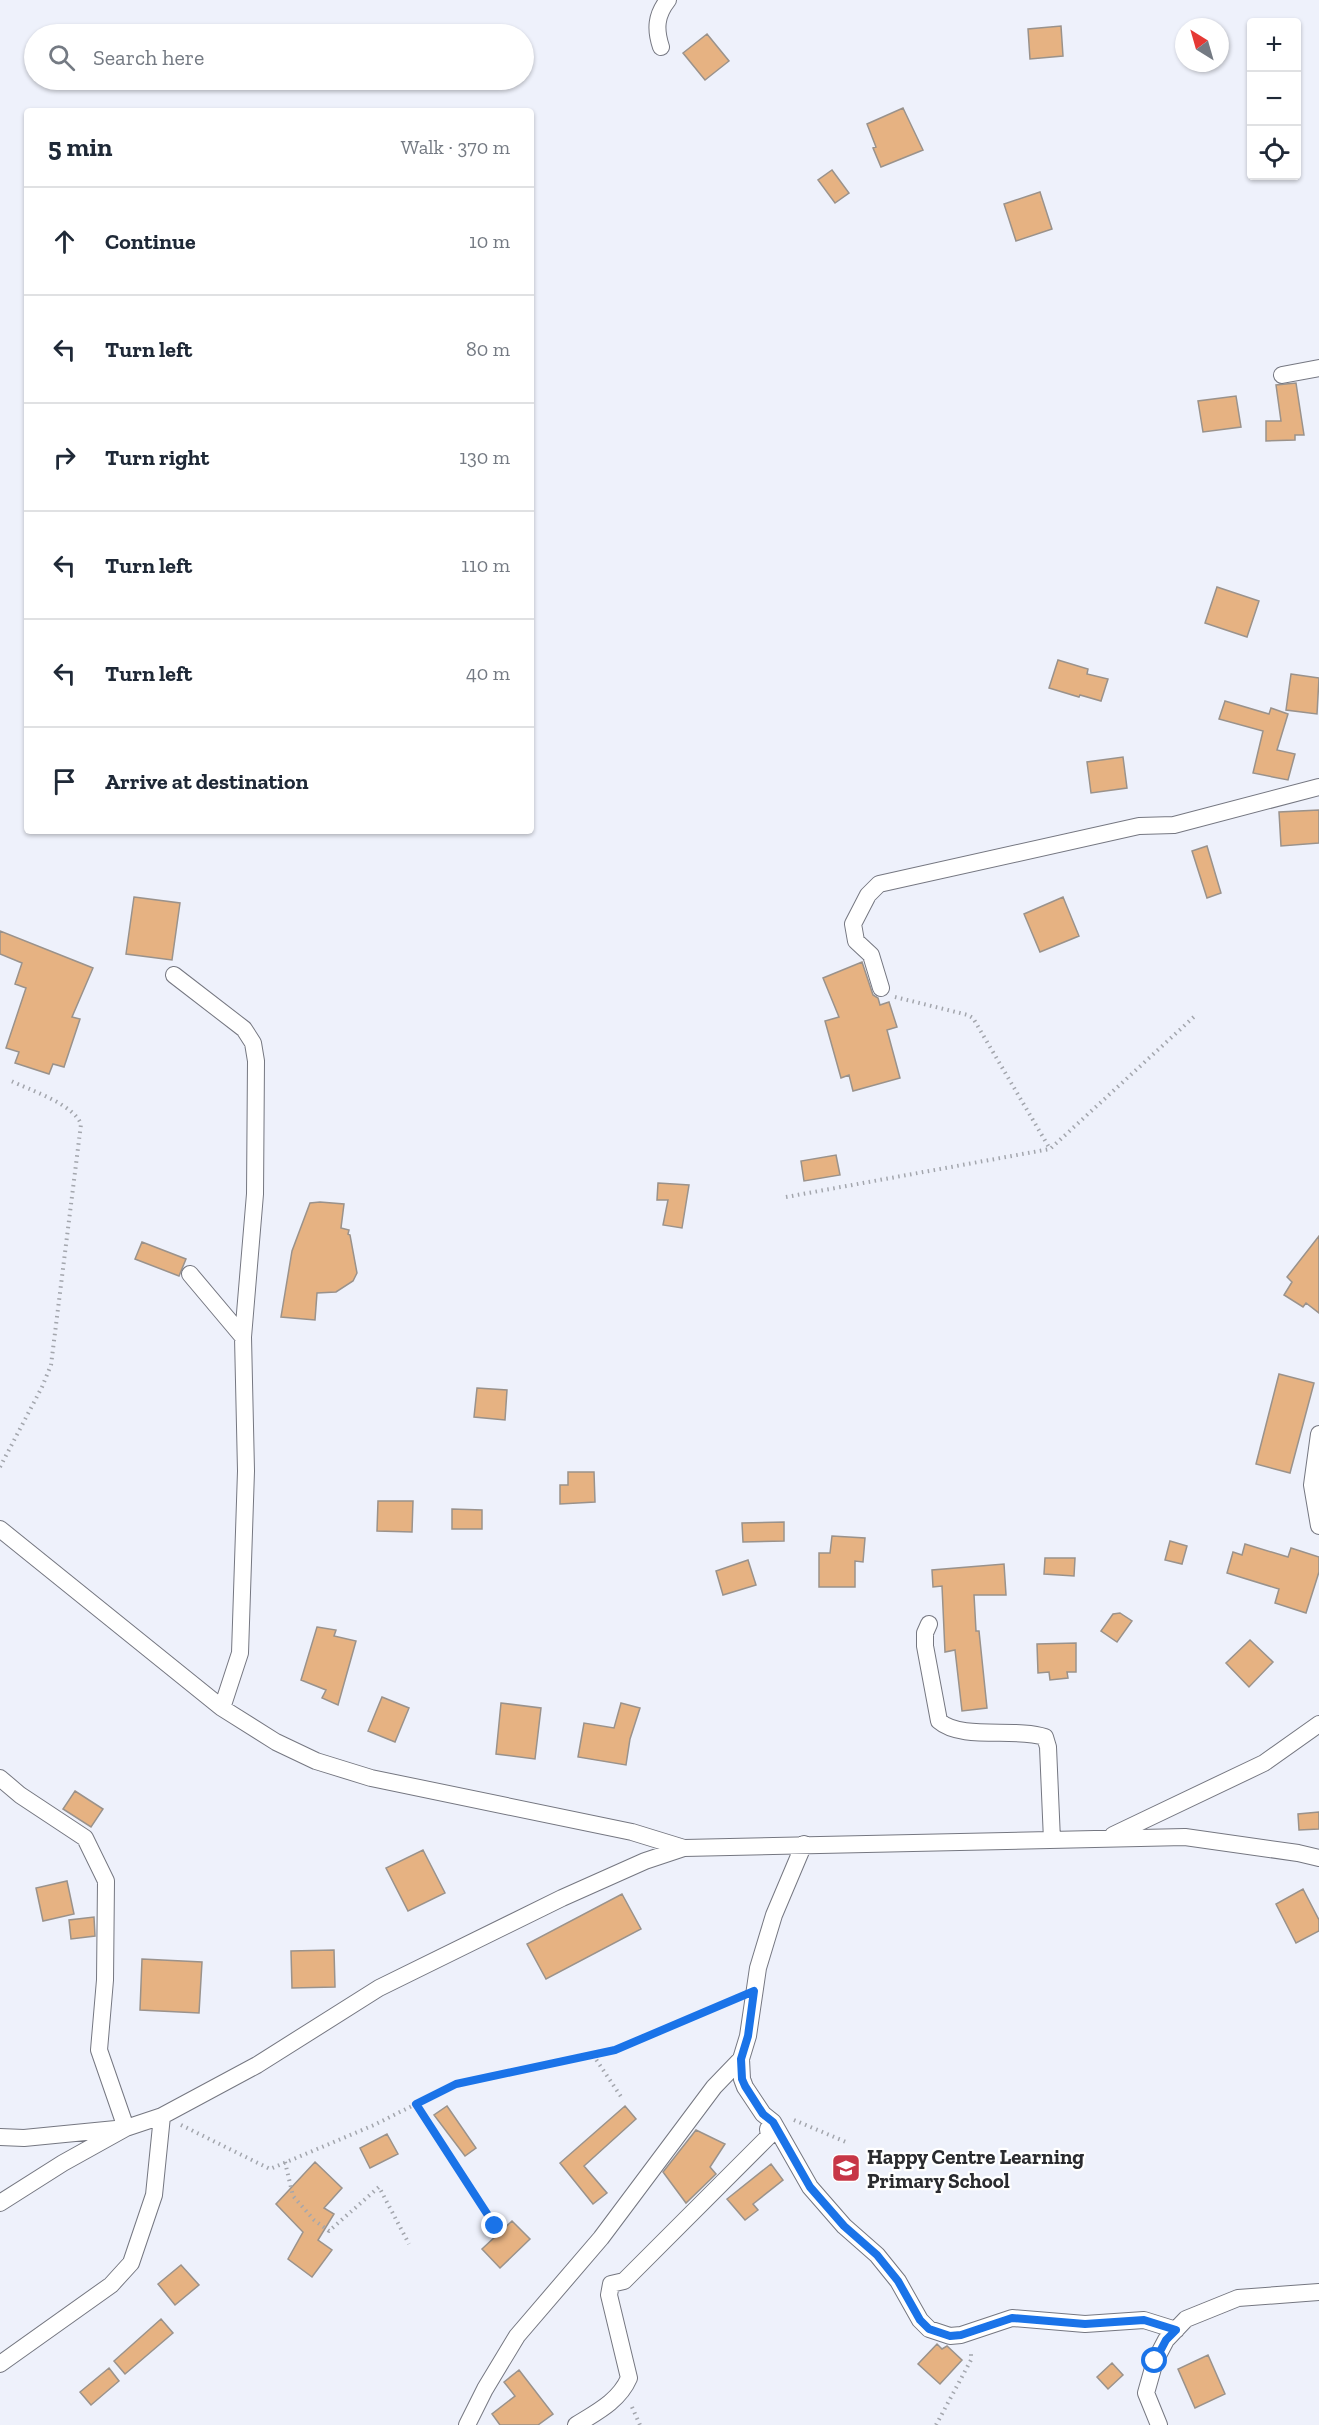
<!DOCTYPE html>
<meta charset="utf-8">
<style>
:root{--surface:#fff;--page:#f2f2f3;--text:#1f2937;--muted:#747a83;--line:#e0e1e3}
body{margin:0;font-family:"Zilla Slab",serif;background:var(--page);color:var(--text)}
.controls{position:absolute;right:18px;top:18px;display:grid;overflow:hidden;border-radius:6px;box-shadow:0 2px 4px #0004}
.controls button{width:54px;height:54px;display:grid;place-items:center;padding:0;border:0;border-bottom:2px solid var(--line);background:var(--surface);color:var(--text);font:30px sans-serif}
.compass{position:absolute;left:1175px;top:18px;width:54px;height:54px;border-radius:50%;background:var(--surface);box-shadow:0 2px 4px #0004;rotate:323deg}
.stop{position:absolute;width:18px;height:18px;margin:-14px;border:4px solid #1a73e8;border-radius:50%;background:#fff}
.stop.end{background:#1a73e8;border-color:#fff;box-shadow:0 2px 6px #0008}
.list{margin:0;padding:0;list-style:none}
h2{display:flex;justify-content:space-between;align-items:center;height:78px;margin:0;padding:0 24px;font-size:26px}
h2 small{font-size:20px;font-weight:400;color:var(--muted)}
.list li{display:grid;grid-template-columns:39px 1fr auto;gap:18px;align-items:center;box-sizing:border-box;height:108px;padding:0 24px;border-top:2px solid var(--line)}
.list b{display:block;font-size:22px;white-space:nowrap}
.list em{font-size:20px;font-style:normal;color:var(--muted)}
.icon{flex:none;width:33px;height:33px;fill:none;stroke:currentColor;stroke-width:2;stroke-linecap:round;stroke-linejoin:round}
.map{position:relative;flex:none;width:1319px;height:2425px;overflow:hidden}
.search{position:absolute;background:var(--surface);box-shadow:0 2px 4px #0004;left:24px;top:24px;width:510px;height:66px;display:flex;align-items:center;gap:15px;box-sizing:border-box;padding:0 21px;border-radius:33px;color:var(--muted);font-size:22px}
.panel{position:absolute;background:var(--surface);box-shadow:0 2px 4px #0004;left:24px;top:108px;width:510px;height:726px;border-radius:6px}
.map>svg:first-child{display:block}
</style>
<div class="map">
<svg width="1319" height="2425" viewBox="0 0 1319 2425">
<rect width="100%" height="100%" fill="#eef1fb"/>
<path fill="#e6b282" stroke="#9a928b" stroke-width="1.5" d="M1061,26L1063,56L1030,59L1028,29Z
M707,34L729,61L705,80L683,53Z
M903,108L923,150L881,167L873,148L876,147L867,124Z
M832,170L849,193L835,203L818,180Z
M1040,192L1052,229L1016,241L1004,204Z
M1296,383L1304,435H1295V440L1266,441V421H1281L1276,385Z
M1236,396L1241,427L1203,432L1198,401Z
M1217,587L1259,601L1247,637L1205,623Z
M1058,660L1088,669L1087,674L1108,679L1101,701L1080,695L1079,697L1049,688Z
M1291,674L1319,678L1317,714L1286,710Z
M1225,701L1269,714L1271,708L1288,714L1277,750L1295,754L1288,780L1253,773L1263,731L1219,719Z
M1123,757L1127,788L1091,793L1087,762Z
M1319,810V843L1281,846L1279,812Z
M1207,846L1221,893L1207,898L1192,851Z
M134,897L180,903L172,960L126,954Z
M1063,897L1079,936L1040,952L1024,914Z
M0,931L93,968L72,1017L80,1019L64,1067L53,1064L49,1074L15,1063L19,1052L6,1048L26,988L15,984L22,963L0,954Z
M862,962L873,995L878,998L880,1005L889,1002L897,1027L887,1030L900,1078L853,1091L849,1075L841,1078L825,1021L839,1017L823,978Z
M836,1155L840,1175L804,1181L801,1161Z
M658,1183L689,1185L682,1228L663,1225L668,1200H657Z
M320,1202L344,1204L341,1228L349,1230L348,1234L350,1235L357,1273L353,1281L336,1292L317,1293L315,1320L281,1317L292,1251L310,1203Z
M1319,1236V1313L1306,1303L1303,1307L1284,1295L1292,1282L1287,1277Z
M142,1242L186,1259L179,1276L135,1259Z
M1279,1374L1314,1383L1290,1473L1256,1464Z
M477,1388L507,1390L505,1420L474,1417Z
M568,1472H594L595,1502L560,1504V1485H568Z
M378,1501H413L412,1532L377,1531Z
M452,1509L482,1510V1529H452Z
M784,1522V1541L743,1542L742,1523Z
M832,1536L865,1538L863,1562L855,1561V1587H819V1553H830Z
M1170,1541L1187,1546L1182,1564L1165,1560Z
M1245,1544L1288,1557L1291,1548L1319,1557V1572L1306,1613L1275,1603L1279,1589L1227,1573L1233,1552L1242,1555Z
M1045,1558H1075L1074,1576L1044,1574Z
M748,1560L756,1585L723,1595L716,1571Z
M1004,1564L1006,1595H974L976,1631H979L987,1708L962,1711L955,1650L945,1652L942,1586L933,1587L932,1570Z
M1120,1613L1132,1621L1117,1642L1101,1631L1113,1614Z
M317,1627L336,1630L334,1636L356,1641L338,1705L322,1698L326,1690L301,1680Z
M1250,1640L1273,1662L1249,1687L1226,1663Z
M1076,1643V1672H1067L1068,1678L1050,1680L1049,1672L1038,1673L1037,1644Z
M382,1697L409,1708L395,1742L368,1731Z
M501,1703L541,1708L535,1759L496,1754Z
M621,1703L640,1708L630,1739L626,1765L578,1757L584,1723L614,1728Z
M75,1791L103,1809L91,1827L63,1809Z
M1319,1812V1829L1299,1830L1298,1814Z
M423,1850L445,1893L408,1911L386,1868Z
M67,1881L74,1914L43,1921L36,1888Z
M1303,1889L1319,1920V1931L1296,1943L1276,1904Z
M622,1894L641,1929L546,1979L527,1944Z
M94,1917L95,1936L71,1939L69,1920Z
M334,1950L335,1987L292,1988L291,1951Z
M142,1959L202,1962L199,2013L140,2010Z
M447,2106L476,2148L465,2156L434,2115Z
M625,2106L636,2119L584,2166L607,2193L593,2204L560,2163Z
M696,2130L725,2144L710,2167L716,2174L686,2203L663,2172Z
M387,2134L398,2154L370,2168L360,2148Z
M315,2162L342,2188L324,2208L334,2214L318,2240L332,2250L312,2277L288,2259L303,2232L276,2204Z
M771,2164L783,2180L753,2204L758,2210L745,2220L727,2199Z
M512,2221L530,2239L500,2268L482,2249Z
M181,2265L199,2285L175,2305L158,2284Z
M161,2319L173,2333L125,2374L114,2361Z
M937,2344L942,2349L947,2346L962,2360L940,2384L918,2364Z
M1208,2355L1225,2394L1195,2408L1178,2369Z
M1112,2363L1123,2375L1108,2389L1097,2377Z
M109,2368L119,2381L91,2405L80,2392Z
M519,2370L553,2414L538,2425H500L492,2414L515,2396L504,2382Z"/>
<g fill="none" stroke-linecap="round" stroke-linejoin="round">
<g stroke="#757781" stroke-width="18">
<path id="minor" d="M661,47C655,29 656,15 668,0
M1282,375L1319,368
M174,975L244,1029L253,1043L256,1061L255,1194L243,1337L246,1471L240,1653L222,1708
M881,988L871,955L856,941L853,924L868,895L879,884L1139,826L1174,825L1319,787
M190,1274L243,1337
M1319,1434L1312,1485L1319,1526
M0,1529L222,1708L276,1742L316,1761L371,1778L632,1832L684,1848
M929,1624L925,1633V1646L939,1721C962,1741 1015,1727 1045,1737L1048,1747L1052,1840
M0,1778L20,1795L85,1838L106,1881L105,1980L99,2050L126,2128L24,2138L0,2137
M1113,1835L1264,1763L1319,1724
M804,1844L774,1915L758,1968L748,2036L741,2059L742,2079L745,2087L763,2114L773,2122L810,2187L844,2226L877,2255L898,2281L920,2320L929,2329L950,2336L961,2335L1012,2318L1085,2324L1144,2320L1176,2330
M0,2203L63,2163L126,2128L162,2116L257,2065L379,1988L562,1898L645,1861L684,1848L1185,1837L1298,1853L1319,1858
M0,2364L111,2285L131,2263L154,2195L162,2116
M467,2425L485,2389L517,2336L601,2238L714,2087L741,2059
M576,2425C597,2412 619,2401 629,2378L609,2295L611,2284L624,2281L769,2136L768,2129L773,2122
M1159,2425L1146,2393L1155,2361L1166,2340L1186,2319L1238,2298L1319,2292"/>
</g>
<path stroke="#a3a6ad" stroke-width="4" stroke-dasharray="1.5 4.5" stroke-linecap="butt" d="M895,997L968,1015L973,1018L1050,1149
M786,1197L1050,1149L1197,1014
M0,1467L42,1387L51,1365L81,1124C73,1104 30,1090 11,1081
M593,2055L622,2098
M416,2104L495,2226
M794,2120L846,2142
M181,2125L270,2169L374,2125L456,2084L615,2050L734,1999
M285,2162L293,2196L314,2220L329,2231L379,2187L409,2244
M632,2407L640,2425
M936,2425L971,2360V2350"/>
<use href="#minor" stroke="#fff" stroke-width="16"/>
</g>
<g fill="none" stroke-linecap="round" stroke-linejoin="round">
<path stroke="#1a73e8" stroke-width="8" d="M495,2226L416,2104L456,2084L615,2050L754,1991L748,2036L741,2059L742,2079L745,2086L763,2114L773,2122L810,2187L844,2226L877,2255L898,2281L920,2320L929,2329L950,2336L961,2335L1012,2318L1085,2324L1144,2320L1176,2330L1166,2340L1155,2361"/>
</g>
<defs>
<g id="school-square" transform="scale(1.5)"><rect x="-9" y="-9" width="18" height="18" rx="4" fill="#c73646" stroke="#fff"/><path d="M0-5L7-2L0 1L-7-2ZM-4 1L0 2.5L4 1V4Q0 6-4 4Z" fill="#fff"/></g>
</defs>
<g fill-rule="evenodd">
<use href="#school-square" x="846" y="2168"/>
</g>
<g text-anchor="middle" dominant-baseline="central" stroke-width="4.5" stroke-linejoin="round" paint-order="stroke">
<g font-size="21" font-weight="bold" fill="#2a2b2f" stroke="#fff" text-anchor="start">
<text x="867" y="2156">Happy Centre Learning<tspan x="867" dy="24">Primary School</tspan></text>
</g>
</g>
</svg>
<div class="controls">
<button>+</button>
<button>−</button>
<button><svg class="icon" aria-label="locate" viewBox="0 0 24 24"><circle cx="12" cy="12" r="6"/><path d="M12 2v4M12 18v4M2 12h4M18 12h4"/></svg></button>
</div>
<svg class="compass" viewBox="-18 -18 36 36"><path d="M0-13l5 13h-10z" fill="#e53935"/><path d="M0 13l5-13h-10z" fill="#747a83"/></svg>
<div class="stop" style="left:1155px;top:2361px"></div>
<div class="stop end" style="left:495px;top:2226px"></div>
<div class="search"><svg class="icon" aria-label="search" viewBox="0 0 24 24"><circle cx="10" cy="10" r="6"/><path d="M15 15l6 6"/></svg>Search here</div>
<section class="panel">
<h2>5 min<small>Walk · 370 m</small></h2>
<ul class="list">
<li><svg class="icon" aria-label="ahead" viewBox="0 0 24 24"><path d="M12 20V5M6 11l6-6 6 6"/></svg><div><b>Continue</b></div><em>10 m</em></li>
<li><svg class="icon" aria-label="left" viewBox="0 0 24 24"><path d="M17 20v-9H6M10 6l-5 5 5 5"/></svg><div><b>Turn left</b></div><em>80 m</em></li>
<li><svg class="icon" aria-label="right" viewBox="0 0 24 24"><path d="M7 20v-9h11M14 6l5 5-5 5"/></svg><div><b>Turn right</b></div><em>130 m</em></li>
<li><svg class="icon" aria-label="left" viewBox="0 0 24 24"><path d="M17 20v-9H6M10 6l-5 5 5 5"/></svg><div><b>Turn left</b></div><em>110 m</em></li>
<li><svg class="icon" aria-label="left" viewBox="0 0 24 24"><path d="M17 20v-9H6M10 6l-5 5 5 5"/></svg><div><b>Turn left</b></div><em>40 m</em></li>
<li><svg class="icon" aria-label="arrive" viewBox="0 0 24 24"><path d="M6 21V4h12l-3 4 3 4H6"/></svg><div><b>Arrive at destination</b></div></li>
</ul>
</section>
</div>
